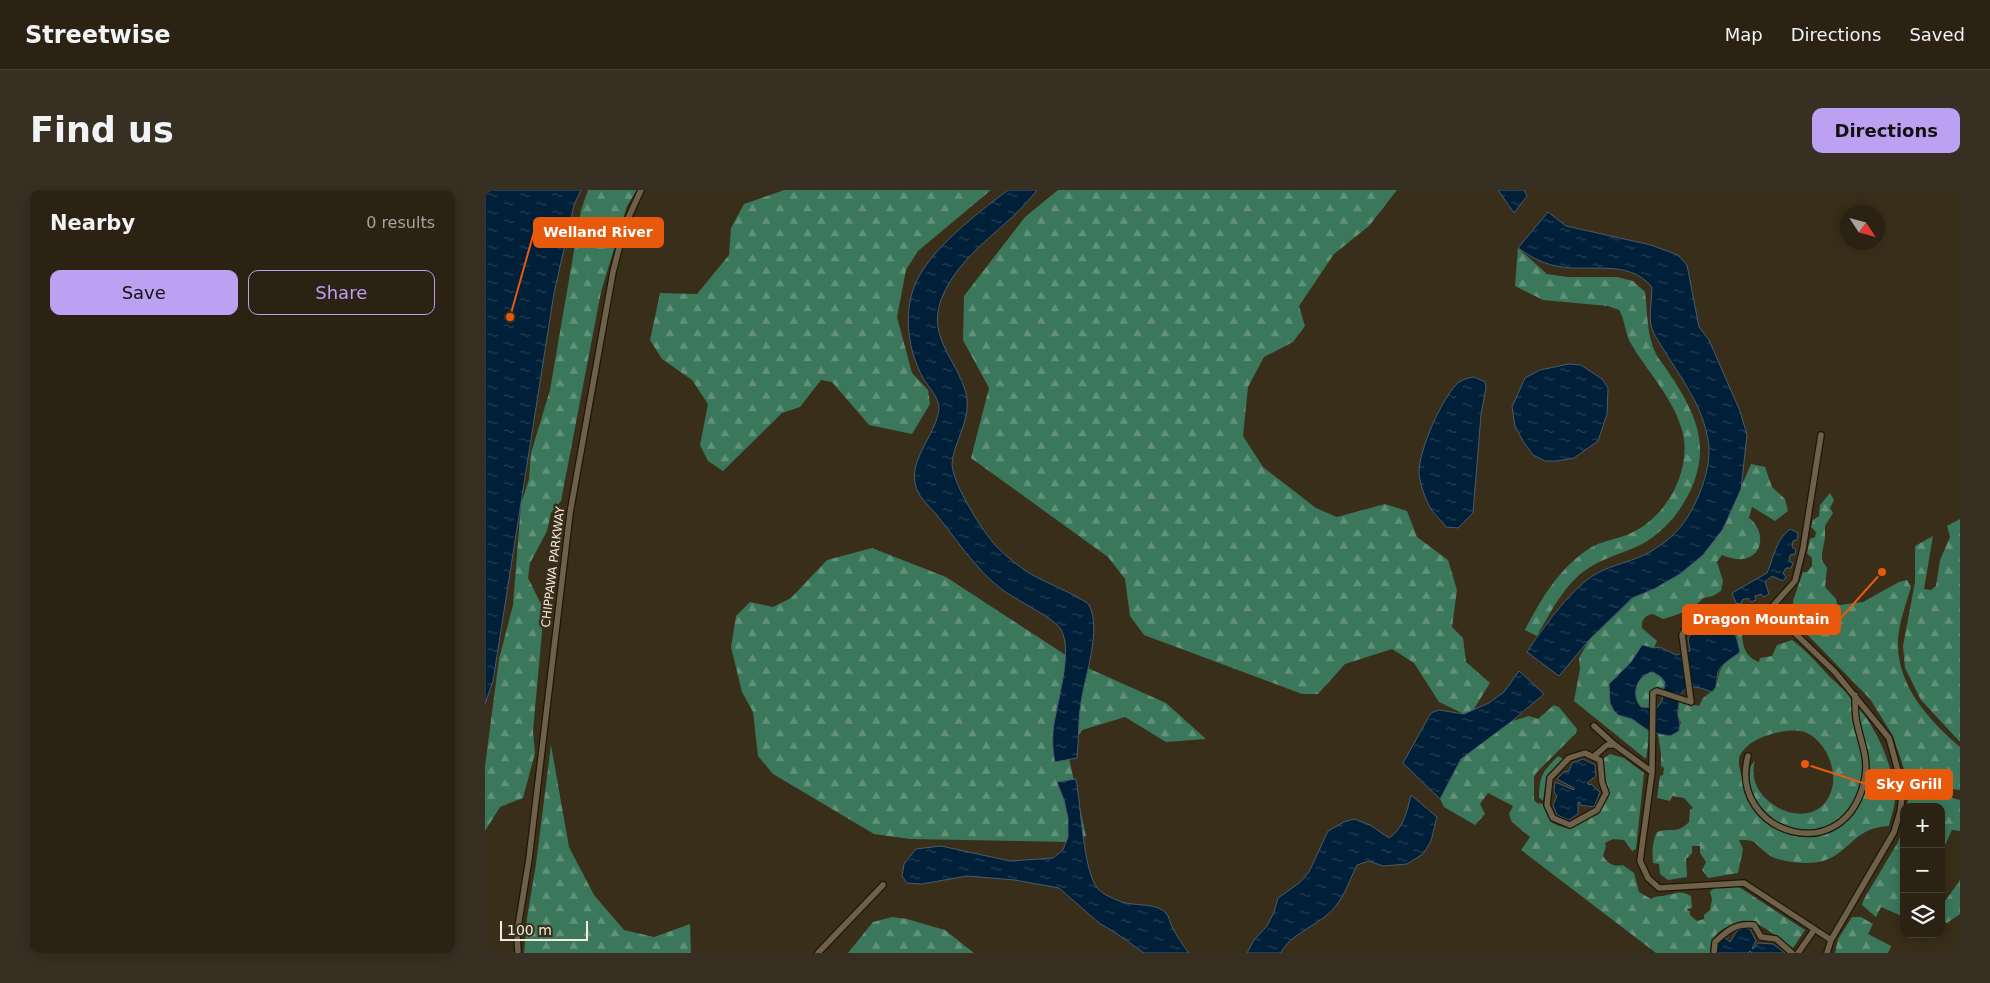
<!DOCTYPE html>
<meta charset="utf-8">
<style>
:root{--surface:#2b2214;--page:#372f22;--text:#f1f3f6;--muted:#a6a4a0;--line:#473f34;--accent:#bca0f2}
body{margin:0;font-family:"DejaVu Sans",sans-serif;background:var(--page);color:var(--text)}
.controls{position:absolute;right:15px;bottom:15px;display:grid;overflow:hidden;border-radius:10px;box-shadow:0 2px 12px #0003}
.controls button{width:45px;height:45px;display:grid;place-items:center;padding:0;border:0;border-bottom:1px solid var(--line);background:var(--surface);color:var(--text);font:25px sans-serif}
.compass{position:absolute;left:1355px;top:15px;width:45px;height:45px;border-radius:50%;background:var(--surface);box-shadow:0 2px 12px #0003;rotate:126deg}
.scale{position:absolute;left:15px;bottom:12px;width:88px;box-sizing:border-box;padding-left:5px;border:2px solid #f3ecdf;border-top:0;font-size:14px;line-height:18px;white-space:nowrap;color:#f3ecdf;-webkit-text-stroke:4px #392e1a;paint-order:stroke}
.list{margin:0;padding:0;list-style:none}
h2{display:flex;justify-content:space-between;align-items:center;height:65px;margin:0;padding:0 20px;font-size:21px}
h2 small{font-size:16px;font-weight:400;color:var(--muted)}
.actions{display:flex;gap:10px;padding:15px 20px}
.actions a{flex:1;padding:11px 0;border:1px solid var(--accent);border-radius:10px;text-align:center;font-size:18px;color:var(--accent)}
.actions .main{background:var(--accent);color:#111}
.icon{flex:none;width:28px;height:28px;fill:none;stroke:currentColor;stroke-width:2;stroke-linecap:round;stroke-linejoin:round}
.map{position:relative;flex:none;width:1475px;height:763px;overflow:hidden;border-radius:10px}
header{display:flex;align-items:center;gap:30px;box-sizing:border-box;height:70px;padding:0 25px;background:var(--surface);border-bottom:1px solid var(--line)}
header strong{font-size:24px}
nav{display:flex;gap:28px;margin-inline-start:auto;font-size:18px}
.intro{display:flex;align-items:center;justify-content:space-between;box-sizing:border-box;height:120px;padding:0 30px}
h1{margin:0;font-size:35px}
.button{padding:12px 22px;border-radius:10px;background:var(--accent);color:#111;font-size:18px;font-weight:700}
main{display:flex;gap:30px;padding:0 30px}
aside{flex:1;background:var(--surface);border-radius:10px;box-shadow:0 2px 12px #0003}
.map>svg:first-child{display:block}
</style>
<header>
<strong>Streetwise</strong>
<nav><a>Map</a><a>Directions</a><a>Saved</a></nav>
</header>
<div class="intro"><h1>Find us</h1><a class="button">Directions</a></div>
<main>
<aside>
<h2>Nearby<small>0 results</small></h2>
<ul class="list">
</ul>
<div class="actions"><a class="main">Save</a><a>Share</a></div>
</aside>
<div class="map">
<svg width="1475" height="763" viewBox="0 0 1475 763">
<defs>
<pattern id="forest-firs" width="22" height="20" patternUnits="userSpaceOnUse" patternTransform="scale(1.25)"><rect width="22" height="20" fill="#3b775a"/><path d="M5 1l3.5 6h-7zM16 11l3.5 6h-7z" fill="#619179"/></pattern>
<pattern id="water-ripples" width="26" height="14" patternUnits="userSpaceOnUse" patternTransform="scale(1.25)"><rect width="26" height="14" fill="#001f39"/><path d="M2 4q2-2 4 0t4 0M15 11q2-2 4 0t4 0" fill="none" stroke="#264055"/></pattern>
</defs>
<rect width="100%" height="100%" fill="#392e1a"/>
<path fill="url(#forest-firs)" d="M103,0H152L142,16L116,102L76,311L66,323L62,341L45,373L43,388L59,420L48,541L50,563L38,608L15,617L0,641V576L14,469L28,415L36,314L44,289L46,263L65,200L96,20Z
M299,0H506L433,61L421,80L412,127L427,183L443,200L445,214L427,244L384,235L347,192L336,190L315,217L297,223L238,281L223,271L215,255L223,214L207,190L177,169L165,150L175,103L212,104L244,65L246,38L259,14Z
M573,0H912L884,36L849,64L814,116L820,136L808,152L779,167L763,197L758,246L778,277L831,318L852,327L900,314L922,321L932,347L963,370L972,400L967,437L978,448L981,472L1005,493L989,519L979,524L954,512L929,473L907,459L860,474L833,504H817L659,445L645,426L640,389L623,367L486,268L504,198L478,150L479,106L540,27Z
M1033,58L1062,84L1082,87H1132L1148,91L1160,102C1163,124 1161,143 1171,164C1174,170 1179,175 1182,180C1195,199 1211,225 1214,248C1221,288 1192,334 1159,353C1139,364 1117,367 1098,382C1077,398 1065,424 1052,446L1040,440C1056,409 1073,380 1102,360C1116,350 1133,350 1148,342C1182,326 1206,281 1198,244C1190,209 1162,182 1145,152C1140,142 1140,130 1134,120L1123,116L1058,110L1030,96Z
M1266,274L1280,277L1287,297L1300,309L1303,321L1290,331L1267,317L1264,328C1280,339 1280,367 1257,369C1250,370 1243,367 1237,365L1232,372L1238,391L1236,401L1228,406L1218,408C1208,420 1192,425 1178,429L1168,424C1160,425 1156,430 1157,438L1172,451L1169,458L1150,465L1146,472L1124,494L1125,513L1134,525L1147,529L1165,542L1161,569L1089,511L1095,479L1094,468L1104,450L1148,408L1169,399L1195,384L1218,365L1238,339Z
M1345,303L1349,310L1345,318L1348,323L1340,336V348L1337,363V370L1342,378L1340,397L1351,409L1352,414L1355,415L1378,412L1414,392L1422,390L1426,397C1421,414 1414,432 1413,450C1411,495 1444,530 1475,557V600L1466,599L1445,589H1428L1420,582L1408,546L1385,509L1310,432L1307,425H1309L1308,411L1318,382H1322L1327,376V368L1322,363L1325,349L1330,347L1331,342L1326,337L1328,330L1334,326L1335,315Z
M1475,329V552L1436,510L1420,478L1418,456L1430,392V356L1448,346L1439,399L1446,400L1451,396L1455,370L1465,347L1462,336Z
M387,358L461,387L596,475L681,513L721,549L681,552L640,527L597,540L583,563L601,646L582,652L425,649L389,644L288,584L273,566L268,522L257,502L246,457L251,426L265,412L288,417L306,408L342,370Z
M1257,424L1268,429L1257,441C1257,455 1260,467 1274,472L1275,468L1287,466L1292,455L1307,450C1321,460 1333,474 1345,487C1351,493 1359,499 1364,506C1369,512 1367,524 1369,532C1373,553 1381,571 1376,592C1366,639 1311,659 1278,620C1266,606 1262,593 1266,575L1270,571C1256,616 1338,651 1348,594C1349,585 1347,576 1344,568C1340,558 1332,548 1322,543C1304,535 1258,548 1254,569C1253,575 1256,582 1257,588C1260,604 1266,617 1277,628C1320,669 1378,639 1384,583C1386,560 1373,539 1373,517C1393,541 1407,574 1410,605C1411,615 1406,626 1404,636C1369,637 1365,663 1338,671C1324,675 1291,673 1280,662C1268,652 1272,650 1254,650L1258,659L1253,683L1223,688L1217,680L1221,672L1215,663V656H1207V663L1201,669L1202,687L1183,690L1175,684L1174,674L1168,673C1167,663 1167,652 1172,642C1187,637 1191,645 1204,632L1205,620L1208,618L1199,608L1187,606L1185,611L1172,608L1175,586L1178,585L1179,578L1176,576V564L1173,544L1185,546L1196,533L1193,525L1194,512L1214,516L1218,508L1231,498C1235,477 1236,474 1255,462L1252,446L1235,433L1223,434L1218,429C1233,424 1242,429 1256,427Z
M1168,482L1176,487L1180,492L1178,500L1168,499L1164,503L1165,518L1156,517C1145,505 1152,484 1168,482Z
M1069,515L1074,517L1092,539L1091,543L1052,582L1049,587V610L1052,613L1058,614L1066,632C1091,645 1089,633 1112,625L1124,602L1119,583L1118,569L1125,564L1139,568L1159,583L1151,659L1147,661L1139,650L1128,649L1120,653L1121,656L1118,666C1123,674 1129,677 1138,675L1149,683L1154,702L1166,709C1172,705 1176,707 1182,705C1194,703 1194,700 1206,706L1207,718L1202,719L1203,721H1205V725L1212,731L1219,729V725L1225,720L1227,709L1225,702L1229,698L1254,697L1320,740L1308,758C1295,750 1273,729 1257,731C1238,739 1227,740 1225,763H1171L1036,660L1045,647L1027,632L1024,624L1028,616L1003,603L995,614L1000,624L990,635L959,617L955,609L976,569L1027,531L1044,526L1053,529Z
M66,555L84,657L109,705L139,740L169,747L205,734L206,763H39L42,728L51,674Z
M1073,566L1078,569L1062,585L1058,611L1054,607C1055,584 1057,583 1073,566Z
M1437,600L1475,610V641L1467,640L1456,664V617H1422L1423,608Z
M1419,634V727L1396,717L1391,727L1377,715L1379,709L1413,652Z
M1475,690V724L1462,733L1456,729V717Z
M407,727L422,729L460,740L489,763H363L388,732Z
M1367,727H1376L1388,734L1383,744L1406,756L1403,763H1350L1353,749Z"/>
<path fill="url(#water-ripples)" stroke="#495c6b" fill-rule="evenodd" d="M0,0H96L89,15L69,103L8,491L0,514Z
M523,0H552C523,39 474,62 456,110C441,150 477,174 482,209C484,225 476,242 471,256C469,262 467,269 467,275C469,296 497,341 512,357C522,367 532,375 544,383C555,390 599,408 604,415C617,439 600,486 596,512C593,530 594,549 592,568L570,572C568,563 567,551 568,542C570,517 590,460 575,438C567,427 529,409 515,398C490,378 471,349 451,324C445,317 438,311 434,304C417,273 452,247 454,218C454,208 443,196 438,188C434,181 431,172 428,164C422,142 421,118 429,97C443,60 493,23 523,0Z
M1013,0H1039L1042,6L1029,23Z
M1063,22L1081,36L1166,55L1193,65L1202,75L1214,137L1224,150L1255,221L1262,245L1256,299L1238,339L1218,365L1195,384L1169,399L1147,408L1104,450L1074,486L1042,462C1058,438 1083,403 1106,387C1122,376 1142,373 1159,365C1172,359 1188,347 1197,335C1213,314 1228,276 1223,250C1218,218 1199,192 1182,165C1177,156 1168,145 1166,135C1164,126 1167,107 1167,97C1143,68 1103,83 1071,76C1056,73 1045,66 1033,58Z
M1084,174L1096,175L1117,189L1123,198L1122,224L1113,251L1089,268L1072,271H1060L1048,265L1038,251L1030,236L1027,217L1040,188L1055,180Z
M989,187L1000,192L1001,197L996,225L988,323L973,338L961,337C957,330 950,326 946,319C940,309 935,294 934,283C933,262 958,205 974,192C979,189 983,188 989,187Z
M1305,339L1313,343L1312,350L1308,351L1307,357L1311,360L1310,364L1305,365L1304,371L1308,373L1306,378H1301L1298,383L1301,387L1298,391L1287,386L1280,392L1284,404L1279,407L1276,404L1270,406L1271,410L1266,412L1263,408L1257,410L1256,414L1251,413L1247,403L1282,383C1289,367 1290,351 1305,339Z
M1234,433L1246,436L1251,446L1255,462C1248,468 1237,473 1233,482C1231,490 1233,496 1227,502C1211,496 1196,491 1194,513C1194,517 1192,522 1193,525C1194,533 1196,532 1194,541L1185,546L1165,542L1147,529L1133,525L1129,521L1125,513L1124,494L1146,472L1157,455L1169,458L1175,457L1191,465L1205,461L1203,448C1212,436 1220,434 1234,433ZM1168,482L1176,487L1180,492L1177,511L1172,518L1156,517C1145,505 1152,484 1168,482Z
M1034,481L1059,504L1027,531L976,569L955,609L918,573L946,523L954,520L979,524L1004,513L1019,502Z
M1098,569L1110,575L1111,586L1102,593L1104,595L1106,594L1115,602L1109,617L1095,615V612H1093V624L1084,630L1072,625L1068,615L1072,606L1069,602L1070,592L1089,600V598L1072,589L1079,582L1084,581L1087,573Z
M591,589C596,614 598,682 613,699C619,705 629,709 637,712C649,716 673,713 681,723C684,726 685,733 687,737C692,746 697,755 704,763H659L631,743L614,733L574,698L530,690L482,686L437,694L422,693L417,686L419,674L431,659L456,656L525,671L568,668L578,660L583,647V628L579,610L572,592Z
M926,605L952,627L946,651L938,664L922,674L898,676L884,671L872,675C865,689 860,705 850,717C837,734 804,744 796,763H762L769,750L782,736L789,722L793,708L814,693L824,682L843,641L859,632L869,629L885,635L904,648C919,638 922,621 926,605Z
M1258,738L1265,739L1271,751L1267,758L1268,759L1273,753L1288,754L1300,763H1267L1265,761L1263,763H1232L1233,754L1239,747L1245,752L1252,741Z"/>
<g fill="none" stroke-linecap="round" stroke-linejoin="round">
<g stroke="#201603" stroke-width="8">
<path id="street" d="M1285,419L1350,482L1404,548L1418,599L1415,622L1409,642L1346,750L1259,693L1174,698L1163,688L1155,671L1167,582L1168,503L1172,501L1206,512L1197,445C1211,416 1257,421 1285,419Z
M1285,419L1310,391L1318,359L1336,245
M1109,536L1130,555L1167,582
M1263,566C1242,644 1363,682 1380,587C1384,566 1374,548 1371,528C1370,520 1370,513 1370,505
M1108,567L1100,563L1084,568L1065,588L1062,615L1068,628L1085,635L1112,620L1121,603L1117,592L1115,570L1108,567L1122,555H1130
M33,763L32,743L44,669L85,323L128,82L140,35L156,0
M333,763L398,695
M1229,763L1230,752C1243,740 1251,733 1269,735L1276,747L1291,749L1307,763
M1313,763L1329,740
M1342,763L1346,750"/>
</g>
<use href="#street" stroke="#6e614b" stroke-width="5.5"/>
</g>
<g text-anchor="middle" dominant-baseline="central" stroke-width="5" stroke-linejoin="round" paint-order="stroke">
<g font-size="12" fill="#f3ecdf" stroke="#392e1a">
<text transform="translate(68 377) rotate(-83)">CHIPPAWA PARKWAY</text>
</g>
</g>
<path fill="none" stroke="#e8590c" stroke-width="2" d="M25 127L49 42M1397 382L1355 429M1320 574L1381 594"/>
<g fill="#e8590c" stroke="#392e1a" stroke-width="2">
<circle cx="25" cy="127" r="5"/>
<circle cx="1397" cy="382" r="5"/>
<circle cx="1320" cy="574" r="5"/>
</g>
<g fill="#e8590c" stroke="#e8590c" stroke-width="2">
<rect x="49" y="28" width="129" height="29" rx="5"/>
<rect x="1198" y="415" width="157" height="29" rx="5"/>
<rect x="1381" y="580" width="86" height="29" rx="5"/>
</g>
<g font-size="14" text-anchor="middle" font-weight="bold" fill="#fff">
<text x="113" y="47">Welland River</text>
<text x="1276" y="434">Dragon Mountain</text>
<text x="1424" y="599">Sky Grill</text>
</g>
</svg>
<div class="controls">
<button>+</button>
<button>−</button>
<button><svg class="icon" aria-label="layers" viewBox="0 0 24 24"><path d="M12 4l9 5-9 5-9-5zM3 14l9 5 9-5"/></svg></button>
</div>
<svg class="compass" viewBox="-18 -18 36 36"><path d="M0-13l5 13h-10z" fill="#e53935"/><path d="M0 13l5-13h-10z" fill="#a6a4a0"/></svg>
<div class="scale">100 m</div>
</div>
</main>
